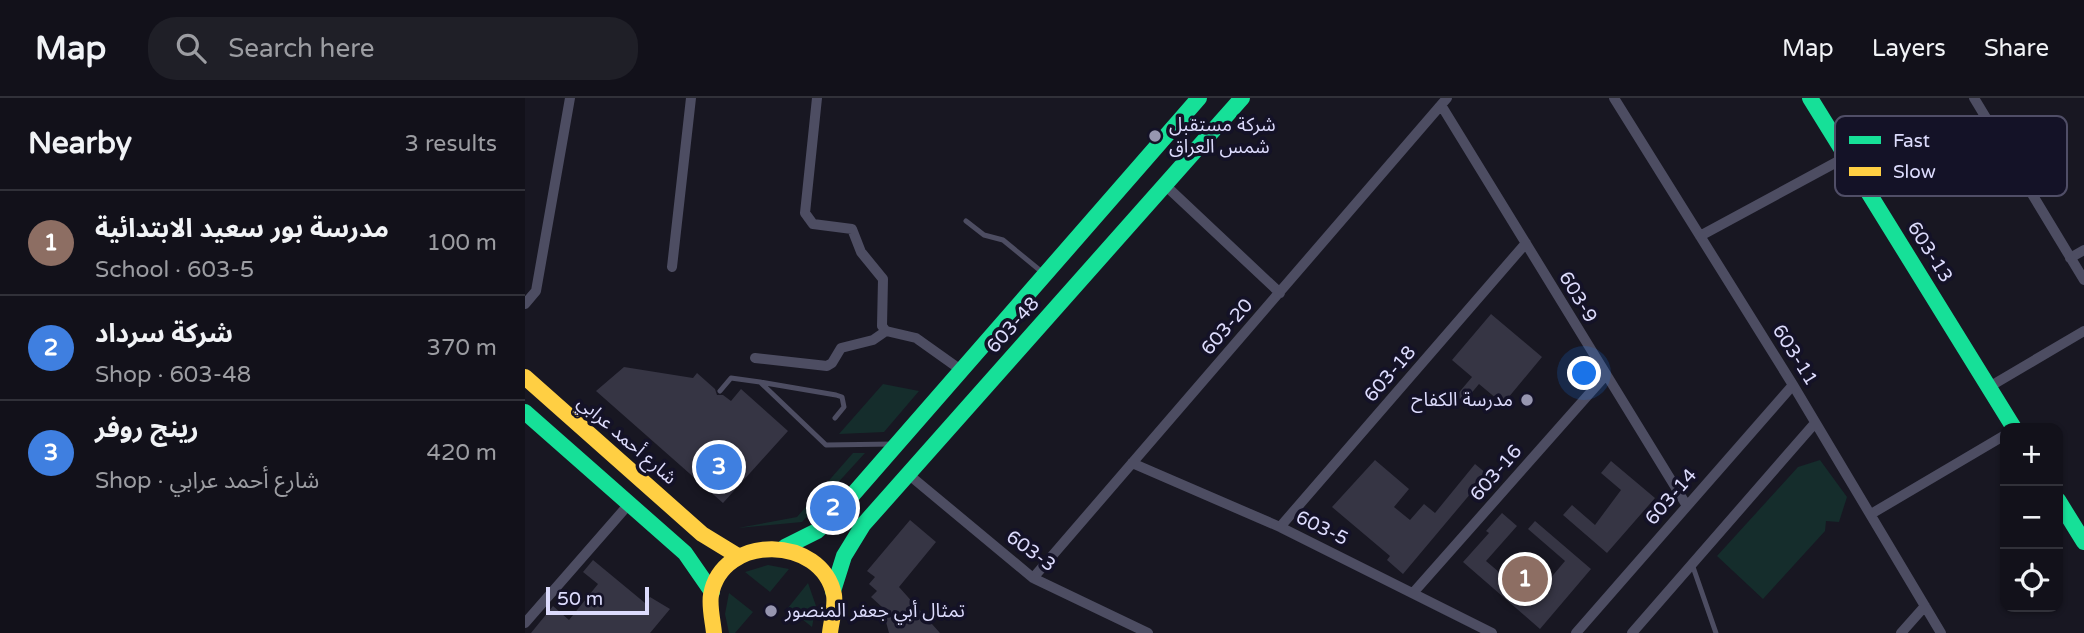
<!DOCTYPE html>
<meta charset="utf-8">
<style>
:root{--surface:#12111a;--page:#1f1f27;--text:#f1f3f6;--muted:#9c9da2;--line:#313139;--accent:#db2777}
body{margin:0;font-family:"Varela Round","Noto Sans Arabic",sans-serif;background:var(--page);color:var(--text)}
.controls{position:absolute;right:21px;bottom:21px;display:grid;overflow:hidden;border-radius:14px;box-shadow:0 2px 5px #0004}
.controls button{width:63px;height:63px;display:grid;place-items:center;padding:0;border:0;border-bottom:2px solid var(--line);background:var(--surface);color:var(--text);font:35px sans-serif}
.scale{position:absolute;left:21px;bottom:18px;width:103px;box-sizing:border-box;padding-left:7px;border:4px solid #dcdbfc;border-top:0;font-size:19px;line-height:24px;white-space:nowrap;color:#dcdbfc;-webkit-text-stroke:5px #141227;paint-order:stroke}
.you{position:absolute;left:1060px;top:276px;width:24px;height:24px;margin:-18px;border:5px solid #fff;border-radius:50%;background:#1a73e8;box-shadow:0 0 0 10px #1a73e833}
.badge{display:grid;place-items:center;width:46px;height:46px;border-radius:50%;background:var(--accent);color:#fff;font-size:23px;font-weight:700}
.pin{position:absolute;translate:-50% -50%;border:4px solid #fff;box-shadow:0 2px 7px #0006}
.list{margin:0;padding:0;list-style:none}
h2{display:flex;justify-content:space-between;align-items:center;height:91px;margin:0;padding:0 28px;font-size:30px}
h2 small{font-size:23px;font-weight:400;color:var(--muted)}
.list li{display:grid;grid-template-columns:46px 1fr auto;gap:21px;align-items:center;box-sizing:border-box;height:105px;padding:0 28px;border-top:2px solid var(--line)}
.list b{display:block;font-size:26px;white-space:nowrap}
.list p{margin:0;font-size:23px;white-space:nowrap;color:var(--muted)}
.list em{font-size:23px;font-style:normal;color:var(--muted)}
.icon{flex:none;width:38px;height:38px;fill:none;stroke:currentColor;stroke-width:2;stroke-linecap:round;stroke-linejoin:round}
.map{position:relative;flex:none;width:1559px;height:535px;overflow:hidden}
header{display:flex;align-items:center;gap:42px;box-sizing:border-box;height:98px;padding:0 35px;background:var(--surface);border-bottom:2px solid var(--line)}
header strong{font-size:33px}
nav{display:flex;gap:38px;margin-inline-start:auto;font-size:24px}
.search{width:490px;height:63px;background:var(--page);display:flex;align-items:center;gap:18px;box-sizing:border-box;padding:0 24px;border-radius:28px;color:var(--muted);font-size:26px}
main{display:flex}
aside{flex:1;background:var(--surface)}
.map>svg:first-child{display:block}
</style>
<header>
<strong>Map</strong>
<div class="search"><svg class="icon" aria-label="search" viewBox="0 0 24 24"><circle cx="10" cy="10" r="6"/><path d="M15 15l6 6"/></svg>Search here</div>
<nav><a>Map</a><a>Layers</a><a>Share</a></nav>
</header>
<main>
<aside>
<h2>Nearby<small>3 results</small></h2>
<ul class="list">
<li><span class="badge" style="background:#8d6e63">1</span><div><b>مدرسة بور سعيد الابتدائية</b><p>School · 603-5</p></div><em>100 m</em></li>
<li><span class="badge" style="background:#3f7fe0">2</span><div><b>شركة سرداد</b><p>Shop · 603-48</p></div><em>370 m</em></li>
<li><span class="badge" style="background:#3f7fe0">3</span><div><b>رينج روفر</b><p>Shop · شارع أحمد عرابي</p></div><em>420 m</em></li>
</ul>
</aside>
<div class="map">
<svg width="1559" height="535" viewBox="0 0 1559 535">
<rect width="100%" height="100%" fill="#181722"/>
<path fill="#152d2c" d="M358,286L394,293L359,334L314,336Z
M328,355H340L277,424L213,430L272,419Z
M1295,362L1322,399L1314,424L1301,423L1300,433L1238,501L1192,458L1273,369Z
M243,467L264,471L245,494L220,474Z
M283,485L291,508L287,529L263,510Z
M204,495L228,514L210,535H204L200,516Z"/>
<path fill="#363544" d="M966,216L1017,259L978,306L954,286L939,304L931,298L947,279L927,262Z
M99,269L168,280L172,275L190,291L192,297H198L206,303L216,291L263,333L198,405L71,293Z
M850,362L884,391L869,409L885,422L899,406L910,415L950,366L962,376L878,476L862,462L865,458L807,409Z
M1086,363L1130,400L1082,455L1038,417L1047,407L1070,427L1096,392L1076,375Z
M977,415L992,428L961,463L1007,502L1040,463L1003,431L1010,423L1066,471L1015,531L938,464L964,435L961,433Z
M385,422L411,444L374,489L415,535H364L357,509L346,499L352,493L344,486L350,479L342,473Z
M68,462L120,505L125,499L145,511L125,535H6L28,508L44,522L73,486L58,474Z"/>
<g fill="none" stroke-linecap="round" stroke-linejoin="round">
<path stroke="#4d4d62" stroke-width="5" d="M441,123L459,137L478,142L517,174
M235,284L311,297L317,299L319,309L310,320
M195,293L206,280L235,284L301,347L368,346
M1167,466L1191,535"/>
<path stroke="#4d4d62" stroke-width="10" d="M292,0L280,115L288,126L327,131L336,154L358,181L357,228L361,233
M1089,0L1268,287L1416,535
M1449,0L1559,182
M916,7L1162,408
M640,87L755,195
M1175,138L1321,59
M1545,160L1559,152
M147,169L166,0
M0,206L11,193L45,0
M230,260L302,268L307,265L316,250L348,242L361,233L391,240L436,272
M1464,289L1559,233
M607,365L755,429L967,535
M383,376L508,480L623,535
M1346,416L1480,337
M755,429L1001,145
M508,480L922,0
M888,495L1080,278
M0,525L104,406
M1051,535L1268,287
M1107,535L1290,325
M1376,535L1400,508"/>
<path stroke="#16e098" stroke-width="16" d="M1285,0L1489,330
M0,314L160,455L187,494
M1533,402L1559,444
M260,449L292,433L310,417L674,0
M308,493L319,458L338,427L717,0"/>
<path stroke="#ffcf43" stroke-width="16" d="M0,279L177,436L213,458
M189,535C188,524 184,508 186,497C197,435 297,437 309,497C311,508 306,524 305,535"/>
</g>
<g fill="#9796b0" stroke="#141227" stroke-width="2.5">
<circle cx="630" cy="38" r="7"/>
<circle cx="1002" cy="302" r="7"/>
<circle cx="246" cy="513" r="7"/>
</g>
<g text-anchor="middle" dominant-baseline="central" stroke-width="7" stroke-linejoin="round" paint-order="stroke">
<g font-size="19" fill="#dcdbfc" stroke="#141227" text-anchor="start">
<text x="644" y="27">شركة مستقبل<tspan x="644" dy="22">شمس العراق</tspan></text>
<text x="988" y="302" text-anchor="end">مدرسة الكفاح</text>
<text x="260" y="513">تمثال أبي جعفر المنصور</text>
</g>
<g font-size="19" fill="#dcdbfc" stroke="#141227">
<text transform="translate(1405 154) rotate(58)">603-13</text>
<text transform="translate(1053 199) rotate(59)">603-9</text>
<text transform="translate(488 227) rotate(-48)">603-48</text>
<text transform="translate(702 229) rotate(-49)">603-20</text>
<text transform="translate(1270 257) rotate(58)">603-11</text>
<text transform="translate(865 276) rotate(-49)">603-18</text>
<text transform="translate(102 342) rotate(41)">شارع أحمد عرابي</text>
<text transform="translate(971 375) rotate(-49)">603-16</text>
<text transform="translate(1146 399) rotate(-49)">603-14</text>
<text transform="translate(797 430) rotate(26)">603-5</text>
<text transform="translate(506 453) rotate(36)">603-3</text>
</g>
</g>
<rect x="1310" y="18" width="232" height="80" rx="10" fill="#141227" stroke="#504e67" stroke-width="2"/>
<rect x="1324" y="38" width="32" height="8" fill="#16e098"/>
<rect x="1324" y="69" width="32" height="9" fill="#ffcf43"/>
<g font-size="19" fill="#dcdbfc">
<text x="1368" y="49">Fast</text>
<text x="1368" y="80">Slow</text>
</g>
</svg>
<div class="controls">
<button>+</button>
<button>−</button>
<button><svg class="icon" aria-label="locate" viewBox="0 0 24 24"><circle cx="12" cy="12" r="6"/><path d="M12 2v4M12 18v4M2 12h4M18 12h4"/></svg></button>
</div>
<div class="scale">50 m</div>
<div class="you"></div>
<div class="pin badge" style="left:1000px;top:481px;background:#8d6e63">1</div>
<div class="pin badge" style="left:308px;top:410px;background:#3f7fe0">2</div>
<div class="pin badge" style="left:194px;top:369px;background:#3f7fe0">3</div>
</div>
</main>
